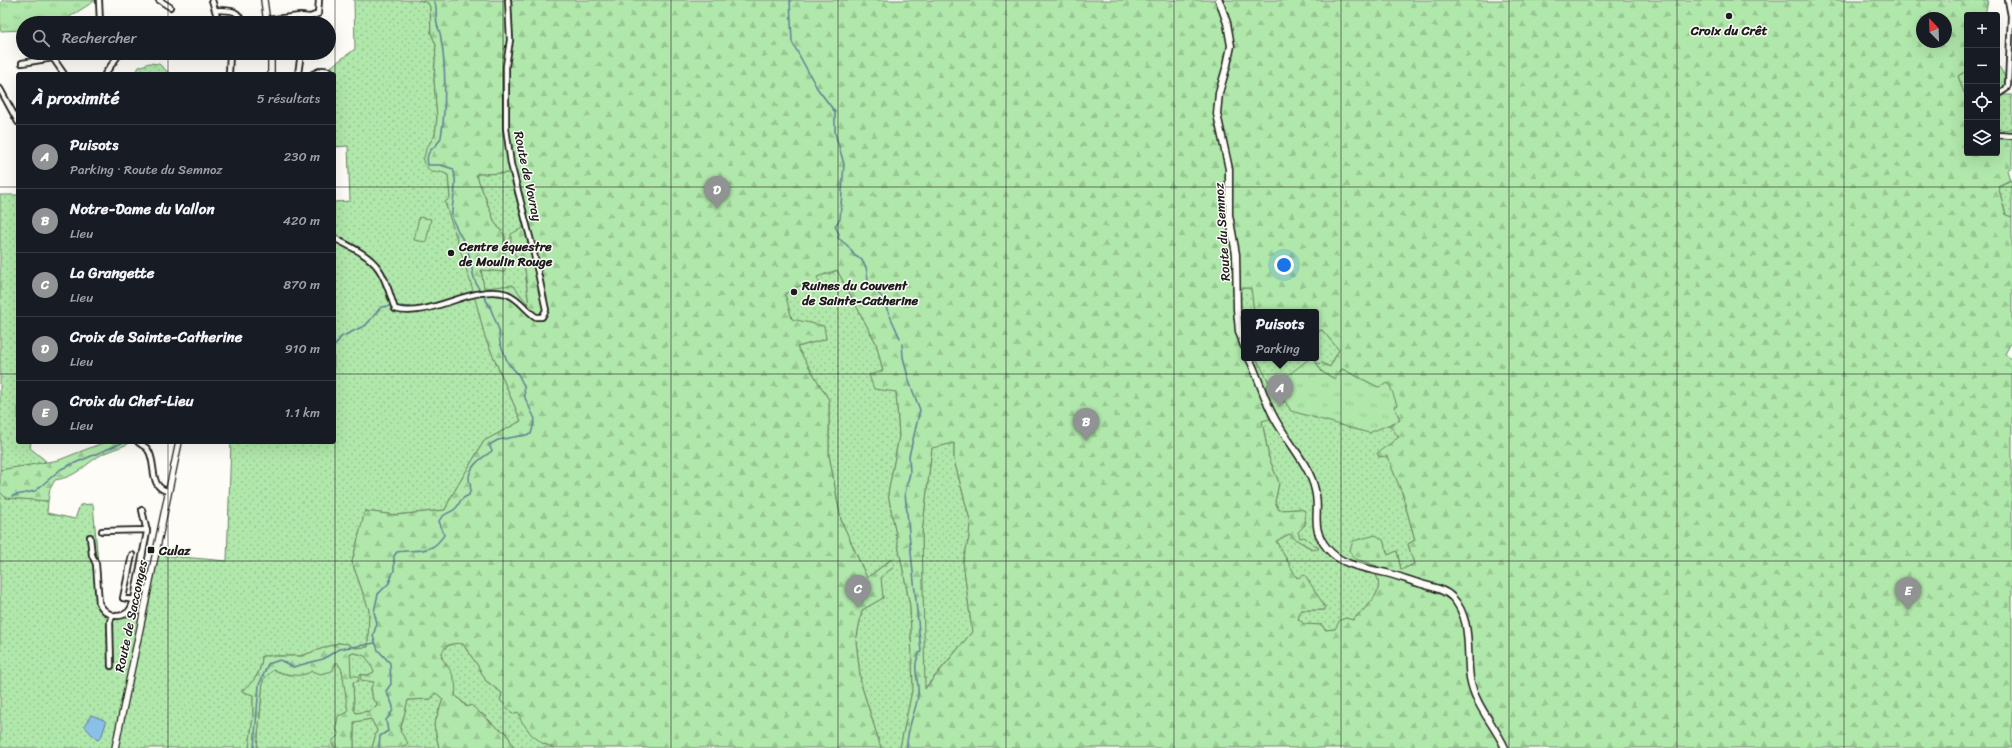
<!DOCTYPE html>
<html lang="fr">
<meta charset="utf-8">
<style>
:root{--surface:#171b24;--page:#20242c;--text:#f1f3f6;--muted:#9ea1a6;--line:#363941;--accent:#919294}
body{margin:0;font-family:Sriracha,sans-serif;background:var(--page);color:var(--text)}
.controls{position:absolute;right:12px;top:12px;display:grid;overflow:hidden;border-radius:4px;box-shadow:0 4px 16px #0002}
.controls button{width:36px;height:36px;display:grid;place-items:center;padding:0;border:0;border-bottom:1px solid var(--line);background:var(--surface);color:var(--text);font:20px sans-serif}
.compass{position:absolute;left:1916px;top:12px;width:36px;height:36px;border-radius:50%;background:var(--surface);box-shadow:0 4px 16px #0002;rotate:337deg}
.you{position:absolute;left:1284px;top:265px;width:14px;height:14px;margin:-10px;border:3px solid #fff;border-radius:50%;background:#1a73e8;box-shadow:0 0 0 6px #1a73e833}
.badge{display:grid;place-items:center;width:26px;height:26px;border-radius:50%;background:var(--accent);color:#fff;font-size:13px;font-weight:700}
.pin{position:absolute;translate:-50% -33px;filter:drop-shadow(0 1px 2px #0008)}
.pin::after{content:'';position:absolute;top:21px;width:14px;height:12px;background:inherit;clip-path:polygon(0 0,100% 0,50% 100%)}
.popup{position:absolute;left:1241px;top:309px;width:78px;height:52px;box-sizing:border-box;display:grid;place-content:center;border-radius:4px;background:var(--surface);filter:drop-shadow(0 1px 3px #0005);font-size:13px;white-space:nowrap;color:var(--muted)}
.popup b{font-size:15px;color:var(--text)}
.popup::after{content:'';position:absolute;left:50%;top:100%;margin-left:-8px;border:8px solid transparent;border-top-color:var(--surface)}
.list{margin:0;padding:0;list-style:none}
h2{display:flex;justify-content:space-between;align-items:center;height:52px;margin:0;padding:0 16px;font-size:17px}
h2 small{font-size:13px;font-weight:400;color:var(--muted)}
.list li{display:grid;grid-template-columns:26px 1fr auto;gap:12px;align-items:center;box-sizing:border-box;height:64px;padding:0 16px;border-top:1px solid var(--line)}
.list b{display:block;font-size:15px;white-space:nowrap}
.list p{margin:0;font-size:13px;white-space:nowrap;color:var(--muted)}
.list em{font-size:13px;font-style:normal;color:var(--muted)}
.icon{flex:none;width:22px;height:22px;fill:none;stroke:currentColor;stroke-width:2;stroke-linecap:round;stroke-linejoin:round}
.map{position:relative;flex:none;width:2012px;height:748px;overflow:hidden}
.search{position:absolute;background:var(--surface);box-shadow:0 4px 16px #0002;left:16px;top:16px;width:320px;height:44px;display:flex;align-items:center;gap:10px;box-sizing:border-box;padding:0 14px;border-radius:22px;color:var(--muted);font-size:15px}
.panel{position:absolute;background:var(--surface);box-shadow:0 4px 16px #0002;left:16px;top:72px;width:320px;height:372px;border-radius:4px}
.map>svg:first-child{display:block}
</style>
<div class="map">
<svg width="2012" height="748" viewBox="0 0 2012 748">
<defs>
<pattern id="grass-dots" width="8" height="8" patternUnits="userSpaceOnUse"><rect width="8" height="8" fill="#b0e7aa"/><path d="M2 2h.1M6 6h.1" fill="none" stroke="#97c692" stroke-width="1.8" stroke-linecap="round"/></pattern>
<pattern id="forest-firs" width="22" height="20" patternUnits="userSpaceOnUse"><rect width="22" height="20" fill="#b0e7aa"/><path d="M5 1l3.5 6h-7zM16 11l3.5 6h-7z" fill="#97c692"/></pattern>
<pattern id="park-tufts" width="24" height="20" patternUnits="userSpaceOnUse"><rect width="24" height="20" fill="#b0e7aa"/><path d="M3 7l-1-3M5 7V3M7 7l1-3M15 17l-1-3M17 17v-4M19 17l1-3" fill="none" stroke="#97c692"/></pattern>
</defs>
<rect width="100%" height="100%" fill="#fdfcf7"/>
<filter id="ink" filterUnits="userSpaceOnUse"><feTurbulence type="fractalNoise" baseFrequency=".025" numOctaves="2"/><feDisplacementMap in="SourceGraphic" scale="8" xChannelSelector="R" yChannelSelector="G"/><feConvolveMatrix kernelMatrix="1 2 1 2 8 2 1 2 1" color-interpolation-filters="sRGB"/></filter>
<g filter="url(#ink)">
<path fill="url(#grass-dots)" stroke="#668263" d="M354,0H419L428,3L430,7L431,33L436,45L434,80L437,118L435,135L426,149L431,172H442L448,175L450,198L445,202L473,287L485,337L521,421L484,441L451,497L445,510L395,515L365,511L352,562L369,610L368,647L354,648L348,644L338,643L301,656H262C262,670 254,683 242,691L253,695V717L249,748H0V492L7,498L48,501L47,513L75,519L80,505L93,504L102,610L113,614L137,610L158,555L227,561L231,442H334V202L350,201L348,146L334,147V74H321L355,49Z
M149,63L159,64L170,74H135L139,67Z
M1997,63L2006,78L2005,87L1998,91Z
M1967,70V94L1964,93L1958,76Z
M2003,95H2012V128L2006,130L1997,129V104H2000L1999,96Z
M510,173L524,228L511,249L525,269L529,307L484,288L481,270L504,272L505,236L495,223L476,174Z
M2012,180V217L2006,215L1998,186Z
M0,195H18V442H31L30,448L46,461L34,465L0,470Z
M837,270L876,343L883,371L896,391L899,436L888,494L910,606L913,686L900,748H881L861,684L856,641L862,610L883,598L880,577L895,566L891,559L867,578L841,520L829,455V400L797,347L826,339L792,319L784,293L821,275L830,274Z
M1233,288H1252L1254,312H1244V355L1234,319Z
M1322,330L1339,350L1330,367L1322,363V372L1342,369L1400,437L1385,449L1402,493L1415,540L1408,544L1414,564L1401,570L1397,551L1388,555L1383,540L1376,575C1386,593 1365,608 1352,620L1346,618L1335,629L1325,630L1322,625L1303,624L1298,619L1301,610H1324L1297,578L1276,541L1289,534C1296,541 1305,544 1313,550L1300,538L1297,532L1305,525V511L1300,509L1279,510L1275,502L1279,483L1269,458L1262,421L1261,390L1269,384L1256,358H1316V332Z
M954,443V460L970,520L969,538L963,561L972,632L924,689L922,533L932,447Z
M456,643L463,644L478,666L486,681L502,693L501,700L513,714L518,712L521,714L542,743L555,748H514L506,732L500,731L484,715L468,707L455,695C459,675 423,652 456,643Z
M349,653C366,653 368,658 375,672L368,675H360L374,682L371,688L373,700L377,702L376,707L370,711L356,713L354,710L353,682L359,681L351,676Z
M338,661C344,673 351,701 348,713C345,724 339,735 332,744L335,748H257L263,680L273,670L289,675L312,671Z
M436,693L443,699L434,725L439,748H401L407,743L400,731L408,700L431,699Z
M371,719L377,730L372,748H354V722Z"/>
<path fill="url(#forest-firs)" stroke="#668263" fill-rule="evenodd" d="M419,0H1988L1985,15H1967V70L1958,76L1964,93L1967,94V153H1997V129L2006,130L2012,128V167L2007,170L2010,180L1998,186L2006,215L2012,217V341L2005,354L2012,359V748H900L913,686L910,606L888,494L899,436L896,392L874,389L869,375L883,371L876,343L837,270L817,277L821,287L812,292L803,284L785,294L792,319L824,326L826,339L797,347L829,400V455L841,520L867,578L892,559L895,566L881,577L883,598L862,610L856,641L861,684L881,748H555L542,743L531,734L520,719V714L517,712L513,714L500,700L502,693L486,681L478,666L463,644C451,642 443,645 441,657C450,669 458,680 455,695L467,707L471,705C481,713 495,729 506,732L514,748H439L434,725L443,699L436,693L431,699L408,700L400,731L408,743L401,748H372L377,730L371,719L354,722V748H335L332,744L333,740L339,735L336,729L338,716L348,712L342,670L337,662L332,671L321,674L312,671C299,679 286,674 273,670L263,680L257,748H249L253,717V695L241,691C254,683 262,671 262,656H301L338,643L348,644L354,648L368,647L369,610L352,562L365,511L395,515L445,510L451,497L484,441L521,421L485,337L472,287L445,202L450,198L448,175L442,172H431L423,162L426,149L435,135L437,118L434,80L436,45L431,33L430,7L428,3ZM1922,18H1946V42H1922ZM510,173L524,227L511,234V249L525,269L529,306L513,285L484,288L481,270L505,272V236L495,223L476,174ZM1233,288H1251L1254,312H1316V332L1322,330L1339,350L1330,367L1322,363L1317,364L1322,372L1335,379L1342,369L1378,387L1397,405L1394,406L1400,420L1389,425L1399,437L1377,453L1379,457L1387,456L1402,493L1415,540L1408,544L1414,564L1401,570L1397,551L1388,555L1383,540L1376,535L1353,541L1350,550L1353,558L1377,566L1376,575C1386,593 1365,608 1353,620L1346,618L1340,620L1335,629L1325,630L1322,625L1304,624L1298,619L1301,610H1325V607L1305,575L1297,578L1276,541L1289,534C1296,541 1305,544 1314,550L1319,548L1304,537L1300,538L1298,532L1305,525V511L1300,509L1279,510L1275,502L1279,483L1269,458L1262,421L1270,419L1261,390L1270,384L1256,358H1244L1234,319ZM954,443V460L970,520L969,538L963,561L972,632L925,689L922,533L932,448ZM350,653C366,653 368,658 374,672L368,675H360L361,680L374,682L371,688L373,700L377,702L376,707L370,711L356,713L354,710L353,682L359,681L358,676H351Z
M105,442H128V444C119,448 107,451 99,456C82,467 76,477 55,480L50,489L48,501L6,498L0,492V470L59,460Z"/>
<path fill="url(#park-tufts)" stroke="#668263" d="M3,0H96L60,23H23V30L0,31V4Z
M1310,358H1313L1322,372L1335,379L1342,369L1378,387L1389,383L1397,405L1394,406L1400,420L1369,433L1291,411L1285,401L1282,403L1273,387Z"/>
<path fill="#b0e7aa" stroke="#668263" d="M419,217L431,219L426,242L414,240Z"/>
<path fill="#8abfe7" stroke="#5e7e96" d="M91,715L104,720L106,723L101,738L97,740L84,726Z"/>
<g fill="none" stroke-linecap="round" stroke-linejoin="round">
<path stroke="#5e7e96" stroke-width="1.5" d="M434,0C438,8 435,15 437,24C438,29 441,33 441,39C446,65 446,110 441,137C438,149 424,147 428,165H441L453,169C459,184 451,201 452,217C453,224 465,242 468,251C473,265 471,279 481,292
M790,0L792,42L817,88L835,112V133L844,164L840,219L835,226L839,234L838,238L847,245L855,256L861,259L866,267L869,285L881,296L900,338
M397,306L410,307
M902,344L903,357L909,381L920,410L909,456L910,473L905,493L921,651C910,667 920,679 918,696C915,714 906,730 907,748
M334,347L341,337L366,325L381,307L391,306
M12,496L35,491L61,469L124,442
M254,748L259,685L268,664L280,660L293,667L323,659L339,649L375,643
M379,748L380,736L388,731L386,720C398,708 392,704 386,691L391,684L390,663L378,650L373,636L377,623L374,612L378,594L389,583L394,570V556L397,552C408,549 422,553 432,547C437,545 441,539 444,535L439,521C443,513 449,514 455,509C462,503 456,501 469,495C473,484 469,486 469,477C471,464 482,458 492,451L489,445L498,440L531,434L535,419L525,398L524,386L518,374L508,363L500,343L499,330L490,307L483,295"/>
<g stroke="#1c1c1c" stroke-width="8">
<path id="minor" d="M99,0L100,23
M159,0L170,7
M212,0L215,10C229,11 238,8 242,23
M215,10L219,23
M300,16L310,17L318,14L319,0
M266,20L300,16L301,23
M53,58L64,74
M22,63L53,58L60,53
M105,74L120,53
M229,74L230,53
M298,74L301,53
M313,74L322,70L330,71
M0,89L18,122
M1997,95L2006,89L2008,85L2011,16L2008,0
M1997,135L2012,136
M334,238C349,246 368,254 378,268C387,280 390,296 395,309C430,319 473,283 507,294C520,299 525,310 536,317H542L546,310L533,249L511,164L506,128V66L510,40L508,0
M138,442C141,445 146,446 148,450C157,462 148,488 168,491
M102,531L147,530
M90,537L92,555L96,564L99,603C104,613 117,621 128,612C134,606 135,596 136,588L145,589
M132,555L123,598L134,600
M136,588L147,532L142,510
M111,666L110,622L112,615"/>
</g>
<g stroke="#1c1c1c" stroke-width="8">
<path id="tertiary" d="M264,0L267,23
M271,74V53
M115,748L179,442"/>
</g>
<g stroke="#1c1c1c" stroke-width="9">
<path id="secondary" d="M1219,0L1227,23L1231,46L1227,65L1219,93L1217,114L1229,169V215L1236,254L1237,309L1239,331L1244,346
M1249,358C1259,378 1264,400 1275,419C1287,441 1310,466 1315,490C1321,513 1309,526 1327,548C1342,567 1368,568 1390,574C1401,577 1411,581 1422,584C1432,587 1444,589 1452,597C1473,619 1466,652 1470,678C1475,706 1494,724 1505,748"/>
</g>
<use href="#minor" stroke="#fdfcf7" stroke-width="4.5"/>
<use href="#tertiary" stroke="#fdfcf7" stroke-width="5.5"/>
<use href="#secondary" stroke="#fdfcf7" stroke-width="6"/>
</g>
</g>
<path fill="none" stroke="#1c1c1c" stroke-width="1" stroke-opacity="0.55" d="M168,0V23M335,0V748M503,0V748M671,0V748M838,0V748M1006,0V748M1174,0V748M1341,0V748M1509,0V748M1677,0V748M1844,0V748M168,53V74M0,187H18M334,187H2012M0,374H18M334,374H2012M168,442V748M0,561H2012"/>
<g fill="#1c1c1c" stroke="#fdfcf7" stroke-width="1.5">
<circle cx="1729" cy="16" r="4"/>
<circle cx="451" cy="253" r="4"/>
<circle cx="794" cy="292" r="4"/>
<rect x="147" y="546" width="8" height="8" rx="2"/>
</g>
<g text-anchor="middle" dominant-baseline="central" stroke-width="3" stroke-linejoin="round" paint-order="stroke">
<g font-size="13" font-weight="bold" fill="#1c1c1c" stroke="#fdfcf7" text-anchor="start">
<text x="1729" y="30" text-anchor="middle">Croix du Crêt</text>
<text x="459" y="246">Centre équestre<tspan x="459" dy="15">de Moulin Rouge</tspan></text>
<text x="802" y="285">Ruines du Couvent<tspan x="802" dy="15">de Sainte-Catherine</tspan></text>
<text x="159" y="550">Culaz</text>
</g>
<g font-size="13" fill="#1c1c1c" stroke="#fdfcf7">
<text transform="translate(528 176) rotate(78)">Route de Vovray</text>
<text transform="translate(1222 232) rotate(-94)">Route du Semnoz</text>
<text transform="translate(131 616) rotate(-78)">Route de Sacconges</text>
</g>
</g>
</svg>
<div class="controls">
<button>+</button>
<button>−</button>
<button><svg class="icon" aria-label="locate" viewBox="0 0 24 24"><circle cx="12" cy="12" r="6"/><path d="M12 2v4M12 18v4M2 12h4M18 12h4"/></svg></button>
<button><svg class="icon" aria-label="layers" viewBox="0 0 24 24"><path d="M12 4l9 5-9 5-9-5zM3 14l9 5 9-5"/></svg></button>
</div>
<svg class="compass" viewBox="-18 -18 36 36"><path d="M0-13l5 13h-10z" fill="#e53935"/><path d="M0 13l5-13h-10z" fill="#9ea1a6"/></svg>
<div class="you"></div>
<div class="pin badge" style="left:1280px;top:407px">A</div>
<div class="popup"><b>Puisots</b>Parking</div>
<div class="pin badge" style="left:1086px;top:441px">B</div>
<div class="pin badge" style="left:858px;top:608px">C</div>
<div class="pin badge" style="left:717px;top:209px">D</div>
<div class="pin badge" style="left:1908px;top:610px">E</div>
<div class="search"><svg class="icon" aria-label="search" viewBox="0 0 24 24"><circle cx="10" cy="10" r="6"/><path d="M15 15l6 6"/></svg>Rechercher</div>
<section class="panel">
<h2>À proximité<small>5 résultats</small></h2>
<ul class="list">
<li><span class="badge">A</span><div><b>Puisots</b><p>Parking · Route du Semnoz</p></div><em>230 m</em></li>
<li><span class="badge">B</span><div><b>Notre-Dame du Vallon</b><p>Lieu</p></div><em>420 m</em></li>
<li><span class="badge">C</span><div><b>La Grangette</b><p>Lieu</p></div><em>870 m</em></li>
<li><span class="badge">D</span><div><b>Croix de Sainte-Catherine</b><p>Lieu</p></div><em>910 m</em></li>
<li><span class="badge">E</span><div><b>Croix du Chef-Lieu</b><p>Lieu</p></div><em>1.1 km</em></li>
</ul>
</section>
</div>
